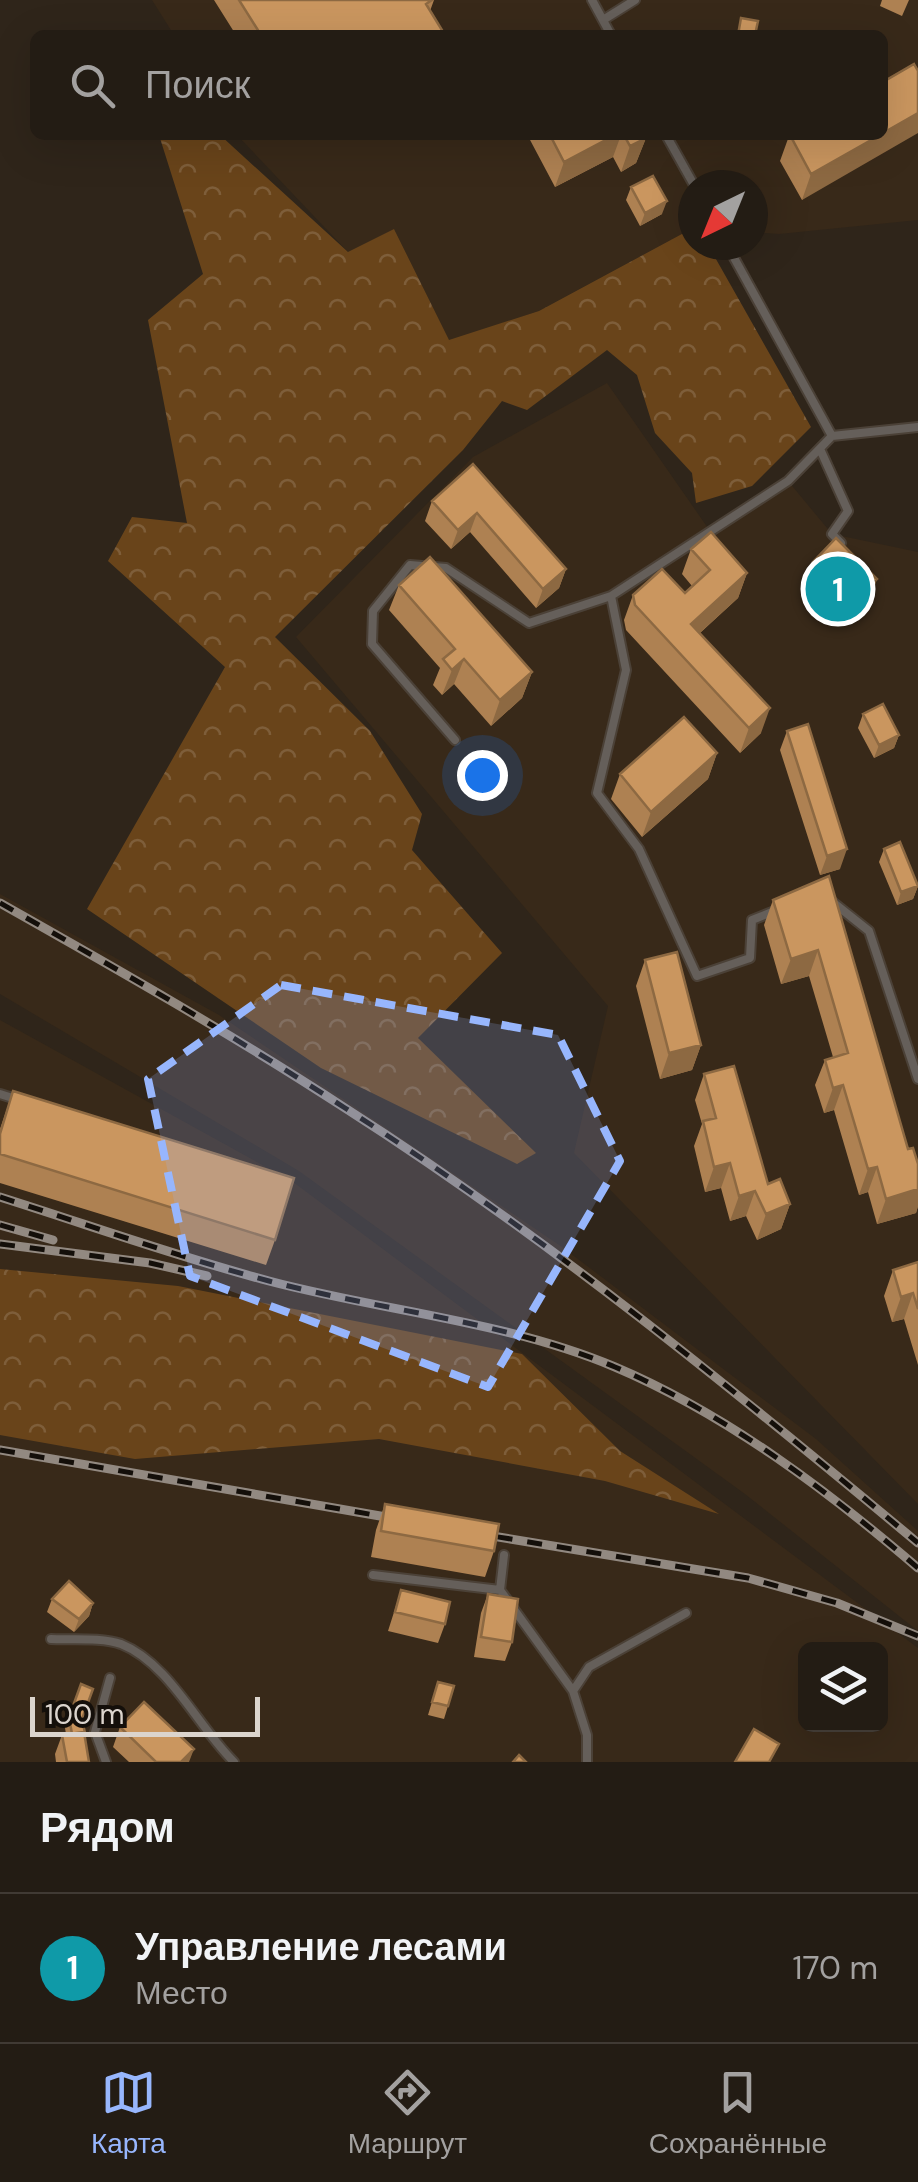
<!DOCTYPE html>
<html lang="ru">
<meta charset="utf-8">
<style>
:root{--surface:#231c14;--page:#2b251d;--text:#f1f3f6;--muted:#a3a1a0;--line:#403a34;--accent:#97b6fd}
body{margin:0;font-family:"DM Sans",sans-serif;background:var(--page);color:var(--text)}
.controls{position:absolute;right:30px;bottom:30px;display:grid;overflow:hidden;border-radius:15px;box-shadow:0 10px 40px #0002}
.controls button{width:90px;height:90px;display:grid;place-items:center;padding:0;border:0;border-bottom:2px solid var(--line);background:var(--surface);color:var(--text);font:50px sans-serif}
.compass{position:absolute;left:678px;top:170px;width:90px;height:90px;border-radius:50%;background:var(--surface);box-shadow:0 10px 40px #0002;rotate:223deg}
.scale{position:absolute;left:30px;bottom:25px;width:230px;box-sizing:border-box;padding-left:10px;border:5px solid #dbd4cd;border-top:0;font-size:28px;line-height:35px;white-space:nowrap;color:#dbd4cd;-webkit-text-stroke:8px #140f0a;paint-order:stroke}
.you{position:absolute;left:482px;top:775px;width:35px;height:35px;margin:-25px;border:8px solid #fff;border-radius:50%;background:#1a73e8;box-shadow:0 0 0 15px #1a73e833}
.badge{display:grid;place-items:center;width:65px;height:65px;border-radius:50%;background:var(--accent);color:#fff;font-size:32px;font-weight:700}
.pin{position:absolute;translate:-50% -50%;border:5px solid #fff;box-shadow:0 2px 10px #0006}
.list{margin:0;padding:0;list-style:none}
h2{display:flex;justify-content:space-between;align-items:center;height:130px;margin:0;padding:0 40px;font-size:42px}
h2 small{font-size:32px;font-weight:400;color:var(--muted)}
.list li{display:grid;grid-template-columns:65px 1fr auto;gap:30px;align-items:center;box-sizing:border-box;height:150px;padding:0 40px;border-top:2px solid var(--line)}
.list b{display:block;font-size:38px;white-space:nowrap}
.list p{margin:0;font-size:32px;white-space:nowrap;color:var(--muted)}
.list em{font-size:32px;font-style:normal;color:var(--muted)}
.icon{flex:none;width:55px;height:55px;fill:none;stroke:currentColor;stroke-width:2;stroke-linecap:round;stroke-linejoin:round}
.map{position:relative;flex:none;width:918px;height:1762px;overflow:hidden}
.search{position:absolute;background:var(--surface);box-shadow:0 10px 40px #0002;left:30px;right:30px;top:30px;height:110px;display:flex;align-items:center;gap:25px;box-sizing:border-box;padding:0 35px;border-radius:15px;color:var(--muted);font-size:38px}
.sheet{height:280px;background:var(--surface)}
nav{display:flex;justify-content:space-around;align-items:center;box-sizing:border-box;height:140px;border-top:2px solid var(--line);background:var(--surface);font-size:28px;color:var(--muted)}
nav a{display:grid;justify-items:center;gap:5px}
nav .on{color:var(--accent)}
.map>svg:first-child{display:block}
</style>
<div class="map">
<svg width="918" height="1762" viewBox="0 0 918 1762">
<defs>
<pattern id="forest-crowns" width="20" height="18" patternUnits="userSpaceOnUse" patternTransform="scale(2.5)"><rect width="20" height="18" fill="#69441a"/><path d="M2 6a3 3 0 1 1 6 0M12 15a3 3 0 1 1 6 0" fill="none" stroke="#7e5e3a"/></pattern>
</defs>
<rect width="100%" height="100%" fill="#2f251a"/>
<path fill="#382919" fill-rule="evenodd" d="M152,0H918V220L779,234L753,232V185H693V228L539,311L449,341L394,229L349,253L237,135H883V35H174Z
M607,383L710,531L788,481L832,534L918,552V1504L574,1153L608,1006L296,637L473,457Z
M0,894L219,1015L562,1247L816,1439L918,1531V1631L745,1494L299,1171L0,994Z
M0,1020L293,1182L918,1648V1762H0ZM806,1650H880V1724H806Z"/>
<path fill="url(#forest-crowns)" d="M159,135H220L348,252L394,229L449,340L539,311L693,228V245H708L811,427L752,486L696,503L692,473L655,433L637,375L607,350L527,410L502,401L463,450L275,637L370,731L422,814L412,850L502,953L418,1038L536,1153L517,1164L321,1068L87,909L225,667L108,561L132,517L187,523L148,320L203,274Z
M0,1269L178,1286L522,1354L620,1451L719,1514L605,1481L379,1439L135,1459L0,1435Z"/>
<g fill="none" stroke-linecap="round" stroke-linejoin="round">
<g stroke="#4b4137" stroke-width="12">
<path id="lane" d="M592,0L611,35
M603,20L635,0
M666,135L694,185
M727,245L832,436L918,427
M820,449L848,511L832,534L841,543
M455,740L372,644L373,611L410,565L446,568L529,623L611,596
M830,900L869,931L918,1079
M777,910L752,920L750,958L697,976L639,849L597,793L626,670L611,596L788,481L832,436
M0,1094L19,1100
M504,1555L500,1590L573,1691
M373,1575L500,1590
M51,1639C71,1640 102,1637 121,1644C169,1663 198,1727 234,1762
M106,1762L95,1732L110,1678
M587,1762V1735L573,1691L589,1667L686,1613"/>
</g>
<use href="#lane" stroke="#655f5a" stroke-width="8"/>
<g stroke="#928981" stroke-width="9">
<path id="rail" d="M0,903C117,969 233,1035 345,1108C547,1237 734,1390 918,1543
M0,1197C89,1225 178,1257 269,1281C382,1311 506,1321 615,1367C726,1414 827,1490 918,1568
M0,1225L53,1240
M0,1244L150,1263L207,1276
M0,1450L409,1521
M468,1532L748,1578L837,1603L918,1636"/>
</g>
<use href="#rail" stroke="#140f0a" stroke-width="5" stroke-dasharray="15" stroke-linecap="butt"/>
</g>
<path fill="#ae8152" d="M214,0H434L430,11L445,35H236Z
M882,0H909L902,16L880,6Z
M530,135H644L646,138L636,163L621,172L613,157L555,187L529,138Z
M883,135L802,200L780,161L789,136Z
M631,187L662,214L640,226L626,200Z
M473,464L566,569L559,588L536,608L470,532L451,549L425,521L432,501Z
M691,549L747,573L738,598L700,633L761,733L740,753L626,630L624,620L633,595L685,593L692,586L682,574Z
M813,562L877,579L870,598L847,621L806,581Z
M399,585L532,672L522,698L491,726L454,684L442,695L433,685L440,668L389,610Z
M863,714L899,735L894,748L874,758L858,728Z
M787,731L840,869L820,875L780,750Z
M717,753L708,779L642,837L611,799L620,774Z
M884,849L918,886L913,899L897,905L879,862Z
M829,876L908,1149L918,1164V1206L916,1213L877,1224L868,1192L859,1195L834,1110L824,1113L815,1085L825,1060L833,1057L809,976L781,984L764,925L773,900Z
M645,960L701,1045L692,1070L660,1079L636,986Z
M704,1074L768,1184L790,1204L781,1229L757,1240L746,1216L730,1221L721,1188L705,1192L694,1146L702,1124L695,1100Z
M13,1091L275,1240L266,1265L0,1183V1129Z
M918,1262V1365L904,1319L892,1322L884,1296L893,1270Z
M385,1504L494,1551L485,1577L371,1557L376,1530Z
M401,1590L445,1624L438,1643L388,1631Z
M488,1594L512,1642L505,1661L474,1657L481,1613Z
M52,1599L93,1603L89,1616L74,1632L47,1612Z
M438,1682L448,1706L444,1719L428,1715Z
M81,1684L82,1719L89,1762H56L55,1754L62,1735L66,1734L65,1728Z
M120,1727L189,1762H129L113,1747Z"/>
<path fill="#8d6942" d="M918,113V133L802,200L811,174L880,135H883V133Z
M615,135H621L613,157L555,187L564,162Z
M646,138L636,163L621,172L630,146Z
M667,201L662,214L640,226L645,213Z
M477,513L470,532L451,549L458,530Z
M566,569L559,588L536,608L543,589Z
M747,573L738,598L682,649L691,624Z
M877,579L870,598L847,621L854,602Z
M464,659L454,684L442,695L452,670Z
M532,672L522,698L491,726L500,700Z
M770,708L761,733L740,753L749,728Z
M899,735L894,748L874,758L879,745Z
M717,753L708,779L642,837L651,812Z
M847,849L840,869L820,875L827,856Z
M918,886L913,899L897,905L901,892Z
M818,950L809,976L781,984L791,959Z
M701,1045L692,1070L660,1079L669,1053Z
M843,1085L834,1110L824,1113L833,1088Z
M730,1163L721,1188L705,1192L714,1167Z
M877,1167L868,1192L859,1195L868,1169Z
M918,1189V1206L916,1213L877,1224L886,1199Z
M755,1191L746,1216L730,1221L739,1196Z
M790,1204L781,1229L757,1240L766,1214Z
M913,1293L904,1319L892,1322L901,1297Z
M93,1603L89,1616L74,1632L79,1619Z
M194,1749L189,1762H181Z"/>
<path fill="#ca965f" stroke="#8d6942" stroke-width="2.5" d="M239,0H432L426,4L445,35H261Z
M741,18L758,21L755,35H738Z
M914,64L918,71V113L883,133V82Z
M550,135H615L564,162Z
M624,135H644L646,138L630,146Z
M790,135H880L811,174Z
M653,176L667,201L645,213L631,187Z
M473,464L566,569L543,589L477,513L458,530L432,501Z
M711,532L747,573L691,624L770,708L749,728L635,605L633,595L662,569L685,593L710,570L691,549Z
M836,538L877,579L854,602L813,562Z
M430,557L532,672L500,700L464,659L452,670L443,659L455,649L399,585Z
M883,704L899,735L879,745L863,714Z
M684,717L717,753L651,812L620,774Z
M808,724L847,849L827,856L787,731Z
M900,842L918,886L901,892L884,849Z
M829,876L908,1149L913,1148L918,1164V1189L886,1199L877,1167L868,1169L843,1085L833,1088L825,1060L848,1053L818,950L791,959L773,900Z
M677,952L701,1045L669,1053L645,960Z
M734,1066L768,1184L780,1179L790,1204L766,1214L755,1191L739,1196L730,1163L714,1167L703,1121L716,1118L704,1074Z
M13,1091L294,1178L275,1240L0,1154V1134Z
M918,1262V1309L913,1293L901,1297L893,1270Z
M385,1504L499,1524L494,1551L381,1531Z
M69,1581L93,1603L79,1619L52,1599Z
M401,1590L450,1602L445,1624L395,1612Z
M488,1594L518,1599L512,1642L481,1637Z
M438,1682L454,1686L448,1706L432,1702Z
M81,1684L93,1689L82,1719L85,1733L84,1732L72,1734L69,1717Z
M144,1702L194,1749L181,1762H156L120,1727Z
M754,1729L779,1744L769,1762H735Z
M84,1732L89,1762H67L62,1735Z
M519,1755L526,1762H513Z"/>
<path fill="#97b6fd" fill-opacity="0.2" stroke="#97b6fd" stroke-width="8" stroke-dasharray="20 12" stroke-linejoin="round" d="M281,985L558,1035L620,1161L488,1387L190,1276L148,1079Z"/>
</svg>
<div class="controls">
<button><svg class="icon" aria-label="layers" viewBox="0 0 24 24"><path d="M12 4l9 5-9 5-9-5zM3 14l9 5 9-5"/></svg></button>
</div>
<svg class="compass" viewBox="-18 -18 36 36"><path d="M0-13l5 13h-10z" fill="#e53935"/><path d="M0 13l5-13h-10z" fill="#a3a1a0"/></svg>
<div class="scale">100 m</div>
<div class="you"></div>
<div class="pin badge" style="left:838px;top:589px;background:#0f9aa8">1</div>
<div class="search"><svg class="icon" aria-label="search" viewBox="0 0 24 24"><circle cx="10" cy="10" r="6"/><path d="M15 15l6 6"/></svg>Поиск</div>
</div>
<section class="sheet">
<h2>Рядом<small></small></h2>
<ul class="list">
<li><span class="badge" style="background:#0f9aa8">1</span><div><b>Управление лесами</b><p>Место</p></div><em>170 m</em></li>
</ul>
</section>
<nav>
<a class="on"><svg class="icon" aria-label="map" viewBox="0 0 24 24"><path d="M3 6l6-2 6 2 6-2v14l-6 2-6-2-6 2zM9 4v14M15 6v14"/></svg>Карта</a>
<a><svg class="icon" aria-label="directions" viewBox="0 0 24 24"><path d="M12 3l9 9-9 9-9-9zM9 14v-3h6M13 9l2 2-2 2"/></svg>Маршрут</a>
<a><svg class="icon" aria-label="saved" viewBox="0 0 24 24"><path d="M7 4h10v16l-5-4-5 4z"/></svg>Сохранённые</a>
</nav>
